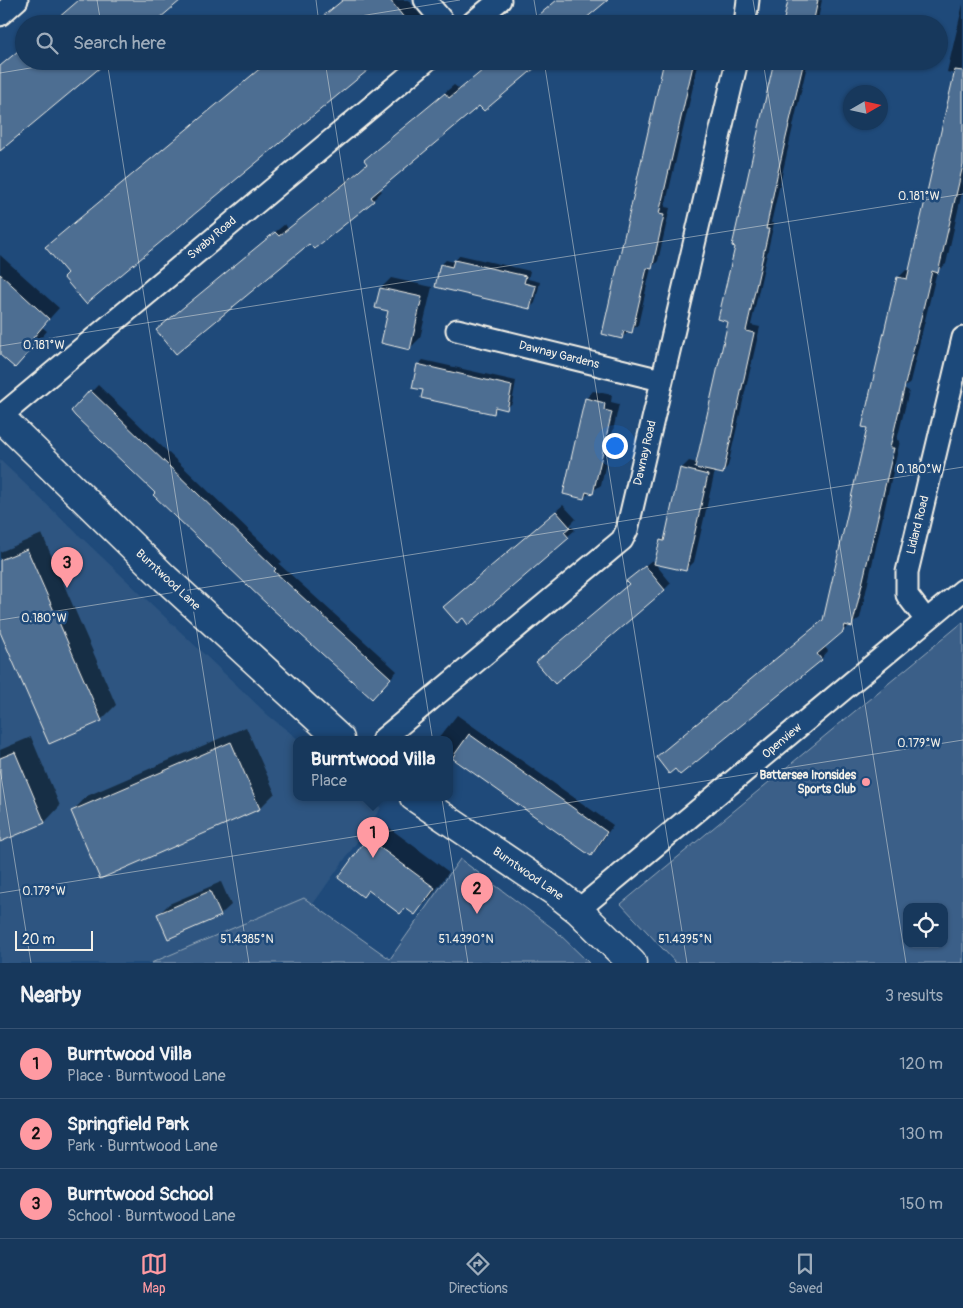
<!DOCTYPE html>
<meta charset="utf-8">
<style>
:root{--surface:#17385c;--page:#203f62;--text:#f1f3f6;--muted:#9eacbb;--line:#365272;--accent:#ff9aa2}
body{margin:0;font-family:Pangolin,sans-serif;background:var(--page);color:var(--text)}
.controls{position:absolute;right:15px;bottom:15px;display:grid;overflow:hidden;border-radius:10px;box-shadow:0 1px 4px #0004}
.controls button{width:45px;height:45px;display:grid;place-items:center;padding:0;border:0;border-bottom:1px solid var(--line);background:var(--surface);color:var(--text);font:25px sans-serif}
.compass{position:absolute;left:843px;top:85px;width:45px;height:45px;border-radius:50%;background:var(--surface);box-shadow:0 1px 4px #0004;rotate:81deg}
.scale{position:absolute;left:15px;bottom:12px;width:78px;box-sizing:border-box;padding-left:5px;border:2px solid #f4f1e8;border-top:0;font-size:14px;line-height:18px;white-space:nowrap;color:#f4f1e8;-webkit-text-stroke:4px #1f4a7a;paint-order:stroke}
.you{position:absolute;left:614px;top:445px;width:18px;height:18px;margin:-12px;border:4px solid #fff;border-radius:50%;background:#1a73e8;box-shadow:0 0 0 8px #1a73e833}
.badge{display:grid;place-items:center;width:32px;height:32px;border-radius:50%;background:var(--accent);color:#111;font-size:16px;font-weight:700}
.pin{position:absolute;translate:-50% -41px;filter:drop-shadow(0 1px 2px #0008)}
.pin::after{content:'';position:absolute;top:26px;width:18px;height:15px;background:inherit;clip-path:polygon(0 0,100% 0,50% 100%)}
.popup{position:absolute;left:293px;top:736px;width:160px;height:65px;box-sizing:border-box;display:grid;place-content:center;border-radius:10px;background:var(--surface);filter:drop-shadow(0 1px 4px #0005);font-size:16px;white-space:nowrap;color:var(--muted)}
.popup b{font-size:19px;color:var(--text)}
.popup::after{content:'';position:absolute;left:50%;top:100%;margin-left:-10px;border:10px solid transparent;border-top-color:var(--surface)}
.list{margin:0;padding:0;list-style:none}
h2{display:flex;justify-content:space-between;align-items:center;height:65px;margin:0;padding:0 20px;font-size:21px}
h2 small{font-size:16px;font-weight:400;color:var(--muted)}
.list li{display:grid;grid-template-columns:32px 1fr auto;gap:15px;align-items:center;box-sizing:border-box;height:70px;padding:0 20px;border-top:1px solid var(--line)}
.list b{display:block;font-size:19px;white-space:nowrap}
.list p{margin:0;font-size:16px;white-space:nowrap;color:var(--muted)}
.list em{font-size:16px;font-style:normal;color:var(--muted)}
.icon{flex:none;width:28px;height:28px;fill:none;stroke:currentColor;stroke-width:2;stroke-linecap:round;stroke-linejoin:round}
.map{position:relative;flex:none;width:963px;height:963px;overflow:hidden}
.search{position:absolute;background:var(--surface);box-shadow:0 1px 4px #0004;left:15px;right:15px;top:15px;height:55px;display:flex;align-items:center;gap:12px;box-sizing:border-box;padding:0 18px;border-radius:28px;color:var(--muted);font-size:19px}
.sheet{height:275px;background:var(--surface)}
nav{display:flex;justify-content:space-around;align-items:center;box-sizing:border-box;height:70px;border-top:1px solid var(--line);background:var(--surface);font-size:14px;color:var(--muted)}
nav a{display:grid;justify-items:center;gap:2px}
nav .on{color:var(--accent)}
.map>svg:first-child{display:block}
</style>
<div class="map">
<svg width="963" height="963" viewBox="0 0 963 963">
<rect width="100%" height="100%" fill="#1f4a7a"/>
<filter id="ink" filterUnits="userSpaceOnUse"><feTurbulence type="fractalNoise" baseFrequency=".02" numOctaves="2"/><feDisplacementMap in="SourceGraphic" scale="10" xChannelSelector="R" yChannelSelector="G"/><feConvolveMatrix kernelMatrix="1 2 1 2 8 2 1 2 1" color-interpolation-filters="sRGB"/></filter>
<g filter="url(#ink)">
<path fill="#2d5581" d="M0,460L269,716L298,739L297,797H368L381,808L313,904L304,898L151,963H0Z"/>
<path fill="#3a5f88" stroke="#97a8b8" fill-rule="evenodd" d="M963,622V963H676L621,904ZM907,907H944V944H907Z
M460,859L555,930L589,963H151L304,898L390,959Z"/>
<path fill="#0007" d="M79,0H179L151,24H50Z
M343,0H408L425,20L421,24H314Z
M790,0H822L817,24H784Z
M963,4V188L946,264L937,271L910,382L904,388L909,391L897,440L900,441L860,618L824,646L828,651L821,659L680,773L825,619L869,427L899,277L906,270L910,271L955,74L947,72Z
M269,61H377L68,273L47,247Z
M665,61H699L665,207L670,208L658,261L651,268L638,325L622,337Z
M776,61H808L771,223H774L751,325L760,327L728,466L722,473L715,471L694,562L686,570L661,541L666,535L681,469L689,461L697,463L729,321Z
M454,85L480,104L379,188L382,191L373,200L314,247L310,242L158,330L285,224L288,229L368,163L374,152Z
M0,255L59,308L42,327L47,331L25,357L0,354Z
M460,255L530,271L528,279L540,282L535,303L530,308L441,265L446,260L454,262Z
M391,278L432,287L420,338L410,348L381,288Z
M423,360L516,381L512,403L507,408L498,406L493,413L425,389L418,365Z
M98,385L282,562L279,564L397,671L378,692L156,493L73,411Z
M593,391L612,395L611,402L619,404L601,485L583,498L586,399Z
M563,505L576,519L570,525L575,530L468,623L452,600Z
M42,534L116,705L101,720L0,629V552Z
M652,560L671,583L665,589L630,583L635,574Z
M457,715L613,825L597,849L591,855L449,755V739H438Z
M246,727L275,793L260,808L100,877L72,812L87,796Z
M31,737L60,806L45,822L0,841V750Z
M384,824L449,872L430,898L415,914L369,889L363,895L340,878L368,839Z
M221,882L231,905L220,915H158L169,904Z"/>
<path fill="#4d6e92" stroke="#f4f1e8" d="M79,0H181L153,24H51Z
M343,0H390L409,24H318L316,22Z
M557,0H608L579,24H528Z
M788,0H818L813,24H783Z
M24,46V61H108L0,151V66Z
M269,61H379L86,304L63,277L67,273L45,247Z
M494,61H543L484,111L479,106L371,197L374,201L314,249L309,244L176,354L156,330L275,232L279,236L344,184L367,164L364,160L445,93L449,98Z
M664,61H694L659,214L664,215L652,269L647,268L632,333L624,331L622,339L602,334Z
M774,61H804L777,176L766,229H769L746,331L754,333L723,474L695,468L728,322L718,319L735,247L732,246Z
M955,70L963,71V165L938,273L932,271L890,448H894L852,627L845,625L843,632L817,654L822,660L680,775L675,769L669,774L656,757L823,620L867,428L862,427L891,302L897,277L907,279Z
M454,260L526,276L524,283L536,286L530,309L435,287L440,264L452,267Z
M0,274L49,319L33,338L38,342L15,368L0,355Z
M380,288L422,297L410,350L381,343L388,311L375,308Z
M417,364L512,386L507,410L495,407L494,414L421,398L423,390L412,388Z
M90,390L276,569L274,571L391,678L372,699L270,607L153,495L155,493L75,416L71,411Z
M585,398L605,403L604,410L612,412L593,494L586,492L584,499L563,494Z
M680,468L708,475L686,571L654,564L660,540L664,541Z
M556,511L570,527L564,532L569,538L468,625L463,618L457,623L443,607Z
M27,549L102,721L49,744L0,632V560Z
M645,566L665,590L555,684L536,662L629,584L626,581Z
M469,734L607,832L591,856L452,758Z
M231,742L260,809L100,879L71,811Z
M15,752L45,823L0,842V758Z
M367,838L435,888L415,915L405,908L400,914L368,890L363,897L338,878Z
M210,891L221,916L168,939L157,914Z"/>
<g fill="none" stroke-linecap="round" stroke-linejoin="round">
<g stroke="#f4f1e8" stroke-width="25">
<path id="street" d="M425,0L445,24
M0,15L17,0
M471,24L500,0
M745,24L748,0
M457,330L661,380
M0,417L426,61
M926,620L907,595V572L963,338
M383,739L622,540L627,530L737,61
M578,910L963,590"/>
</g>
<g stroke="#f4f1e8" stroke-width="31">
<path id="secondary" d="M0,417L166,579L340,739
M414,797L555,892L578,910L632,963"/>
</g>
<use href="#street" stroke="#1f4a7a" stroke-width="21"/>
<use href="#secondary" stroke="#1f4a7a" stroke-width="28"/>
</g>
</g>
<path fill="none" stroke="#f4f1e8" stroke-width="1" stroke-opacity="0.45" d="M97,0L101,24M316,0L319,24M534,0L538,24M753,0L757,24M310,24L460,0M107,61L249,963M325,61L468,963M544,61L687,963M763,61L906,963M0,73L73,61M0,346L963,194M0,620L963,467M0,769L31,963M0,893L963,740"/>
<circle fill="#ff9aa2" stroke="#1f4a7a" stroke-width="2" cx="866" cy="782" r="5"/>
<g text-anchor="middle" dominant-baseline="central" stroke-width="5" stroke-linejoin="round" paint-order="stroke">
<g font-size="12" fill="#f4f1e8" stroke="#1f4a7a">
<text transform="translate(212 238) rotate(-40)">Swaby Road</text>
<text transform="translate(559 355) rotate(14)">Dawnay Gardens</text>
<text transform="translate(645 453) rotate(-77)">Dawnay Road</text>
<text transform="translate(918 525) rotate(-76)">Lidiard Road</text>
<text transform="translate(168 580) rotate(43)">Burntwood Lane</text>
<text transform="translate(782 741) rotate(-40)">Openview</text>
<text transform="translate(528 874) rotate(35)">Burntwood Lane</text>
</g>
<g font-size="12" font-weight="bold" fill="#f4f1e8" stroke="#1f4a7a" text-anchor="end">
<text x="856" y="775">Battersea Ironsides<tspan x="856" dy="14">Sports Club</tspan></text>
</g>
</g>
<g font-size="12" text-anchor="middle" fill="#f4f1e8" stroke="#1f4a7a" stroke-width="5" stroke-linejoin="round" paint-order="stroke">
<text x="919" y="200">0.181°W</text>
<text x="44" y="349">0.181°W</text>
<text x="919" y="473">0.180°W</text>
<text x="44" y="622">0.180°W</text>
<text x="919" y="747">0.179°W</text>
<text x="44" y="895">0.179°W</text>
<text x="247" y="943">51.4385°N</text>
<text x="466" y="943">51.4390°N</text>
<text x="685" y="943">51.4395°N</text>
</g>
</svg>
<div class="controls">
<button><svg class="icon" aria-label="locate" viewBox="0 0 24 24"><circle cx="12" cy="12" r="6"/><path d="M12 2v4M12 18v4M2 12h4M18 12h4"/></svg></button>
</div>
<svg class="compass" viewBox="-18 -18 36 36"><path d="M0-13l5 13h-10z" fill="#e53935"/><path d="M0 13l5-13h-10z" fill="#9eacbb"/></svg>
<div class="scale">20 m</div>
<div class="you"></div>
<div class="pin badge" style="left:373px;top:858px">1</div>
<div class="popup"><b>Burntwood Villa</b>Place</div>
<div class="pin badge" style="left:477px;top:914px">2</div>
<div class="pin badge" style="left:67px;top:588px">3</div>
<div class="search"><svg class="icon" aria-label="search" viewBox="0 0 24 24"><circle cx="10" cy="10" r="6"/><path d="M15 15l6 6"/></svg>Search here</div>
</div>
<section class="sheet">
<h2>Nearby<small>3 results</small></h2>
<ul class="list">
<li><span class="badge">1</span><div><b>Burntwood Villa</b><p>Place · Burntwood Lane</p></div><em>120 m</em></li>
<li><span class="badge">2</span><div><b>Springfield Park</b><p>Park · Burntwood Lane</p></div><em>130 m</em></li>
<li><span class="badge">3</span><div><b>Burntwood School</b><p>School · Burntwood Lane</p></div><em>150 m</em></li>
</ul>
</section>
<nav>
<a class="on"><svg class="icon" aria-label="map" viewBox="0 0 24 24"><path d="M3 6l6-2 6 2 6-2v14l-6 2-6-2-6 2zM9 4v14M15 6v14"/></svg>Map</a>
<a><svg class="icon" aria-label="directions" viewBox="0 0 24 24"><path d="M12 3l9 9-9 9-9-9zM9 14v-3h6M13 9l2 2-2 2"/></svg>Directions</a>
<a><svg class="icon" aria-label="saved" viewBox="0 0 24 24"><path d="M7 4h10v16l-5-4-5 4z"/></svg>Saved</a>
</nav>
